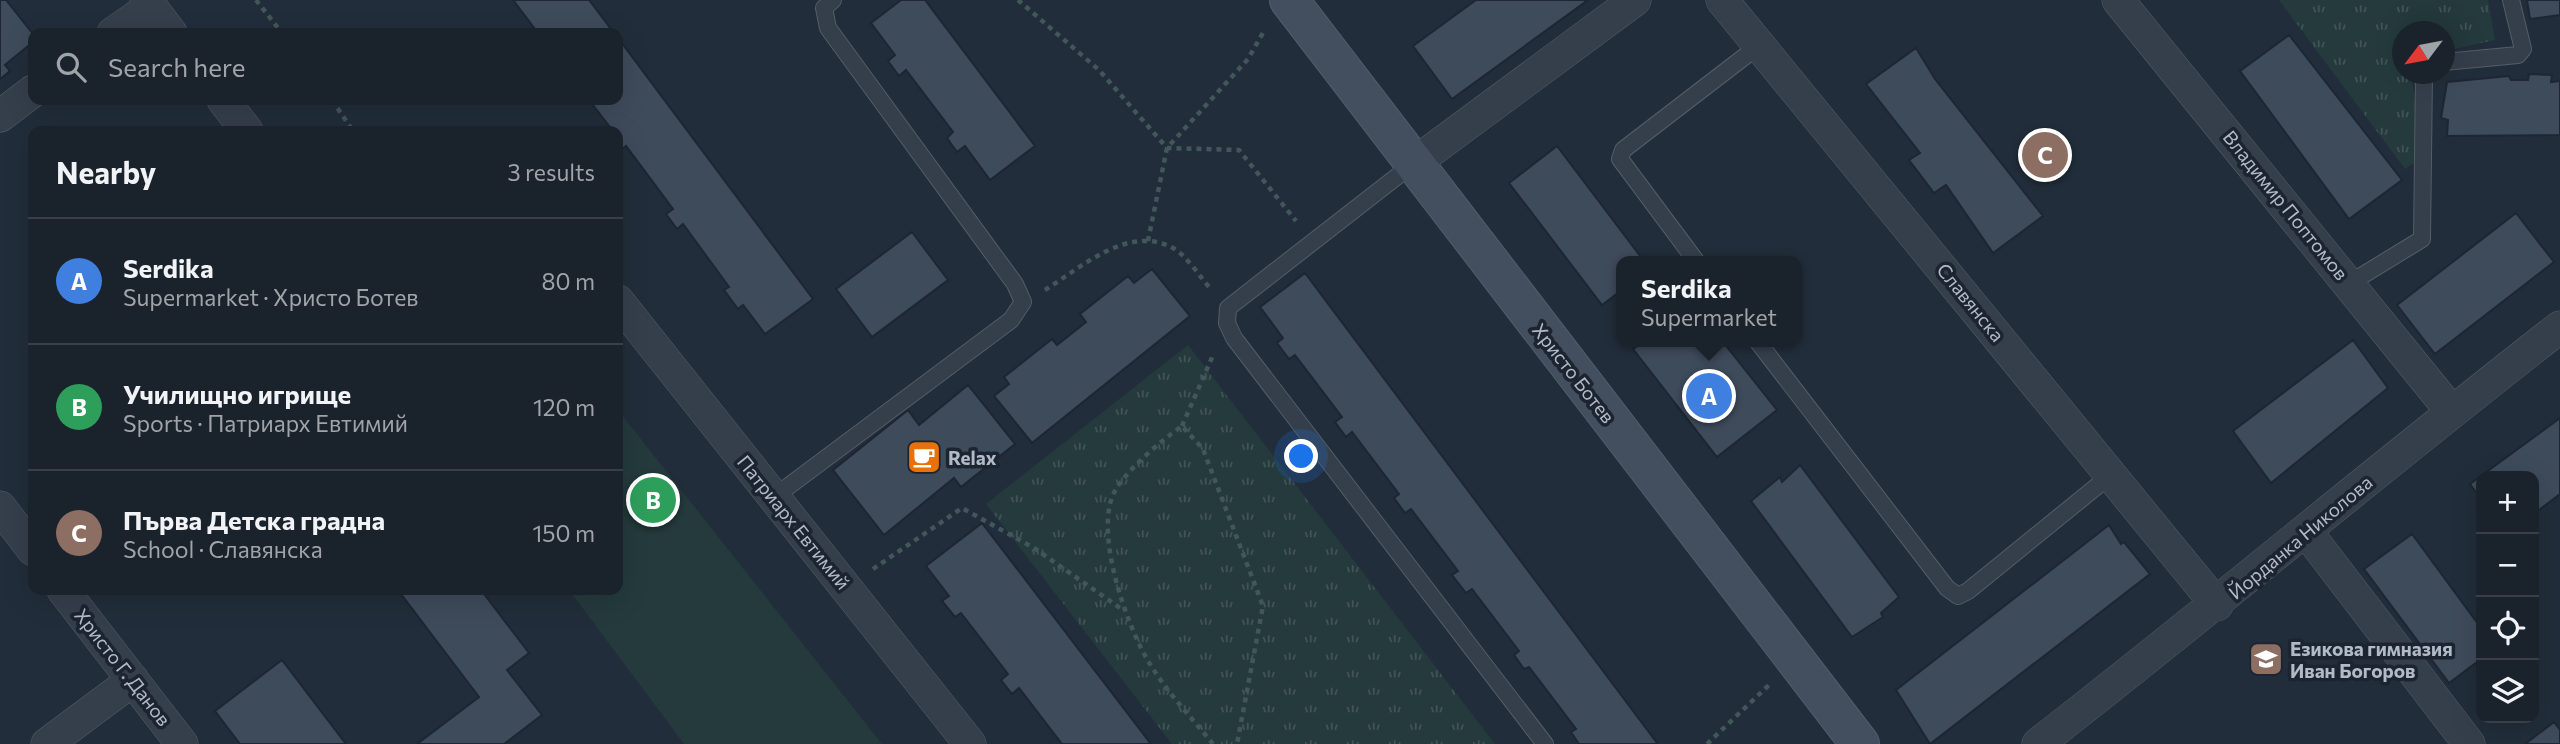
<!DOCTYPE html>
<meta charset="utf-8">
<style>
:root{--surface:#1a222c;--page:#232a34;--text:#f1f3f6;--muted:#9fa4a9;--line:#383f48;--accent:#83b3f9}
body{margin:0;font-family:Commissioner,sans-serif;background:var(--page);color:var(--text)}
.controls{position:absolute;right:21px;bottom:21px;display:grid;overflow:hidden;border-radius:14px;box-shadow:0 7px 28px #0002}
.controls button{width:63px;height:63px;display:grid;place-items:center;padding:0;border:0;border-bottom:2px solid var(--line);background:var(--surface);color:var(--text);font:35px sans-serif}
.compass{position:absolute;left:2392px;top:21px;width:63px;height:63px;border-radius:50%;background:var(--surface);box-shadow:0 7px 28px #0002;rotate:238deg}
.you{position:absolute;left:1302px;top:457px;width:24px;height:24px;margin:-18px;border:5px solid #fff;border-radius:50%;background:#1a73e8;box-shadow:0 0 0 10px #1a73e833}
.badge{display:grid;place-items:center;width:46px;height:46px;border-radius:50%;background:var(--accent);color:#fff;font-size:23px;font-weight:700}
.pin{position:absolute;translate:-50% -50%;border:4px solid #fff;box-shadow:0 2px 7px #0006}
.popup{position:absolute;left:1616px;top:256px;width:186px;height:91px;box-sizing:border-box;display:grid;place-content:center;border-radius:14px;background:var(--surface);filter:drop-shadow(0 2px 5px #0005);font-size:23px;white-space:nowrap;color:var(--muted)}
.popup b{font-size:26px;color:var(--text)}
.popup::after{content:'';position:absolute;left:50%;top:100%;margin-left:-14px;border:14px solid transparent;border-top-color:var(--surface)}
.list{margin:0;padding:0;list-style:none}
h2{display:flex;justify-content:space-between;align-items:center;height:91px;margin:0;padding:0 28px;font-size:30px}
h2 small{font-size:23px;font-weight:400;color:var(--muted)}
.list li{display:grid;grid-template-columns:46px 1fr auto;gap:21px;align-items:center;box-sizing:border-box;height:126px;padding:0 28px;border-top:2px solid var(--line)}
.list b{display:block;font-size:26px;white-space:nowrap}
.list p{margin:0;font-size:23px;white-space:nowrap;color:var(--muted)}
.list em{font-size:23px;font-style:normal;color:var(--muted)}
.icon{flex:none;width:38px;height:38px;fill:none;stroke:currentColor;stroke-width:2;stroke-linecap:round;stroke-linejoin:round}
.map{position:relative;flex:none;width:2560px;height:744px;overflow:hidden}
.search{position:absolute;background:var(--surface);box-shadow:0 7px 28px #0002;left:28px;top:28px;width:595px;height:77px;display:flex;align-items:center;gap:18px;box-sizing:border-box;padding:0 24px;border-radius:14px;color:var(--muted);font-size:26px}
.panel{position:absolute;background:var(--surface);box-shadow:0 7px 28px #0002;left:28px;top:126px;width:595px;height:469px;border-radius:14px}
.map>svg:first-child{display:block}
</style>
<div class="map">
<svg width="2560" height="744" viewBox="0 0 2560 744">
<defs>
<pattern id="park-tufts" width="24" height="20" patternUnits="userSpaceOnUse" patternTransform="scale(1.75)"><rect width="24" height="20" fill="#243a3c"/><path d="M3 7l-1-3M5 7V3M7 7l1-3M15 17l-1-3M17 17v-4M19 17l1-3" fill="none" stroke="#415457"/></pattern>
</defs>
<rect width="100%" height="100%" fill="#222d3b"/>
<path fill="url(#park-tufts)" d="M2279,0H2488L2495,40L2445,51L2444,32H2402V74H2411L2423,157L2405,169Z
M1188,345L1495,744H1172L986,504Z"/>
<path fill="#243a3c" d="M618,410L882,744H684L569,590H618Z"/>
<path fill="#3e4b5b" stroke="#1d2632" stroke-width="2" d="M0,0H6L33,34V42L5,65L10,71L0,79Z
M513,0H589L614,33H538Z
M901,0H925L1035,146L990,180L965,146L957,152L947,138L953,132L906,70L899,76L888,61L895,55L871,23Z
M1476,0H1588L1452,99L1413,46Z
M2527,0H2560V15L2530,19Z
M2289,35L2402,180L2349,219L2240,71Z
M618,38L813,299L765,334L743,305L738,309L724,290L729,287L683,224L677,229L666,214L673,209L626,146L618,152V131H613L589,100H618Z
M1916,48L1935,79L2043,216L1993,253L1946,185L1934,193L1909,160L1920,153L1866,84Z
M2529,74L2552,75L2551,82L2560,81V135L2447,136L2448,120L2441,118L2447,82L2509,76L2511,80H2528Z
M1557,146L1644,261H1622V290L1602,305L1509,183Z
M2516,213L2554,262L2435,354L2397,305Z
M912,232L948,280L872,337L836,289Z
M1152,269L1190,316L1032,443L994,396L1009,384L1004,377L1052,339L1057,345L1086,322L1080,314L1128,276L1134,283Z
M1305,273L1657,743L1655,744H1579L1571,732L1576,729L1529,667L1524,669L1514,655L1519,651L1472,589L1466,593L1452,575L1458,571L1411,509L1405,513L1394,498L1399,494L1352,432L1346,437L1335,422L1342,417L1295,355L1289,359L1277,343L1283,338L1260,307Z
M2353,340L2388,388L2271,483L2233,431Z
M1643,342H1723L1777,410L1717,457L1633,349Z
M968,385L1015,444L961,487L954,478L884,535L833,470L908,410L919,425Z
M2560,418V494L2534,514V476H2481V499L2470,484Z
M1800,465L1899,597L1881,613L1883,617L1852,637L1751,501L1780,477L1782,482Z
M982,523L1151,744H1062L1019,688L1012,694L1001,680L1008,674L961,613L955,617L942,601L949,596L926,566Z
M2109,525L2121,544L2124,542L2150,574L1930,744L1896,690Z
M2412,534L2481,628V659L2449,683L2364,569Z
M398,590H481L529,653L507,670L542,715L504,744H417L479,697Z
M282,660L346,744H240L215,711Z
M2554,722L2560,730V744H2525Z"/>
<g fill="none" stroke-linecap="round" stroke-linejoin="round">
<g stroke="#545d69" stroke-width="18">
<path id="lane" d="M2444,62L2518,55L2523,49L2511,0
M1413,164L1228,308L1227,323L1234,338L1545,744
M1696,261L1620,159L1623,150L1761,44
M2350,283L2422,239L2424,74
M1758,342L1947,588L1958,596L1968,591L2112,474
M774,497L1011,320L1023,302L1015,284L828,28L824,8L833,0"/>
</g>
<g stroke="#545d69" stroke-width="33">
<path id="street" d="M146,0L171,33
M1722,0L2217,605
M2118,0L2452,412
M113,33L151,7
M223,100L247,131
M0,116L33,91
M1413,164L1635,0
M618,301L970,744
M0,507L33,550
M2306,531L2469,744
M63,590L182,744
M47,744L133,680
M2038,744C2214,607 2384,464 2560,327"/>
</g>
<g stroke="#545d69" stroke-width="40">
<path id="secondary" d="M1289,0L1860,744"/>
</g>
<path stroke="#415759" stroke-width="4.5" stroke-dasharray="5 5" stroke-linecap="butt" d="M256,0L282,33
M1018,0L1099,70L1167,148L1239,150L1296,221
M332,100L353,131
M1148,241L1167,148L1248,59L1264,31
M1045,290C1082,267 1128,224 1173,248C1187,256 1200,277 1210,288
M1182,426L1214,353
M873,569L962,508L1034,548L1123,610
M1213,744C1191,717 1164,689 1147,659C1126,623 1092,528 1116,489C1129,468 1161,441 1182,426L1203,449L1263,606L1237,744
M1707,744L1770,684"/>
<use href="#lane" stroke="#353f4b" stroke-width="16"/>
<use href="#street" stroke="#353f4b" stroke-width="32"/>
<use href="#secondary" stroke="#434e5e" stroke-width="38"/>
</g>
<defs>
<g id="cafe-square" transform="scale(1.75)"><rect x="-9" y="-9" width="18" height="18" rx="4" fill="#e8710a" stroke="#1b2430"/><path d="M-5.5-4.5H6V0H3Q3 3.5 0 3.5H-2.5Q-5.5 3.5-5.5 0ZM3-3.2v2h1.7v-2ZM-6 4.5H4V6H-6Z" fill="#fff"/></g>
<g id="school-square" transform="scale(1.75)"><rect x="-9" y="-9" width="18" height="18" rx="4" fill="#8d6e63" stroke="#1b2430"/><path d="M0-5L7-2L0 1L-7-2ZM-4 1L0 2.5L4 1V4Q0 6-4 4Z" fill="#fff"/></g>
</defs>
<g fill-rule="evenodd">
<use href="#cafe-square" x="924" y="457"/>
<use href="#school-square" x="2266" y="659"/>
</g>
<g text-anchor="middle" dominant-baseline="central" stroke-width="7" stroke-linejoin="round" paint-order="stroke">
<g font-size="19" fill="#b1bac7" stroke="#1b2430">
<text transform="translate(2286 205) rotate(51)">Владимир Поптомов</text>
<text transform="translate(1971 302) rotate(51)">Славянска</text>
<text transform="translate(1574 373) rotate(52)">Христо Ботев</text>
<text transform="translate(794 522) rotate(51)">Патриарх Евтимий</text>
<text transform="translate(2300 537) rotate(-40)">Йорданка Николова</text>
<text transform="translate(123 667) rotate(52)">Христо Г. Данов</text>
</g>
<g font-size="19" font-weight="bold" fill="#b1bac7" stroke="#1b2430" text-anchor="start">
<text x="948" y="457">Relax</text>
<text x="2290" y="648">Езикова гимназия<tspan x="2290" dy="22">Иван Богоров</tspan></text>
</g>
</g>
</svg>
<div class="controls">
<button>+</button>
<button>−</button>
<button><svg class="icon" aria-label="locate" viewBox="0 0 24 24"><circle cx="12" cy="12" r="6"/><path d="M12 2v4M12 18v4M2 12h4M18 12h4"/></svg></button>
<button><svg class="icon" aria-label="layers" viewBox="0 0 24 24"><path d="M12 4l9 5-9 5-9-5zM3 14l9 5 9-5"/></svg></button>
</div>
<svg class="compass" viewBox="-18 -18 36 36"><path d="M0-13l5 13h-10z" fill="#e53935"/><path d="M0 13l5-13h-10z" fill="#9fa4a9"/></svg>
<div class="you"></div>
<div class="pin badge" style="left:1709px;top:396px;background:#3f7fe0">A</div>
<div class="popup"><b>Serdika</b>Supermarket</div>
<div class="pin badge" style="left:653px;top:500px;background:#2e9e5b">B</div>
<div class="pin badge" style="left:2045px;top:155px;background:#8d6e63">C</div>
<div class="search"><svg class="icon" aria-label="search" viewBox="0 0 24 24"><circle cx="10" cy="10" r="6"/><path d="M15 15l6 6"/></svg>Search here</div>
<section class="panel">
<h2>Nearby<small>3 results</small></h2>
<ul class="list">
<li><span class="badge" style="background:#3f7fe0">A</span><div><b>Serdika</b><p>Supermarket · Христо Ботев</p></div><em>80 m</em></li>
<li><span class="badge" style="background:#2e9e5b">B</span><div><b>Училищно игрище</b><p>Sports · Патриарх Евтимий</p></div><em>120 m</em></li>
<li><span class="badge" style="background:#8d6e63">C</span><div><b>Първа Детска градна</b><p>School · Славянска</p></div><em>150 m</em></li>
</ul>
</section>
</div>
